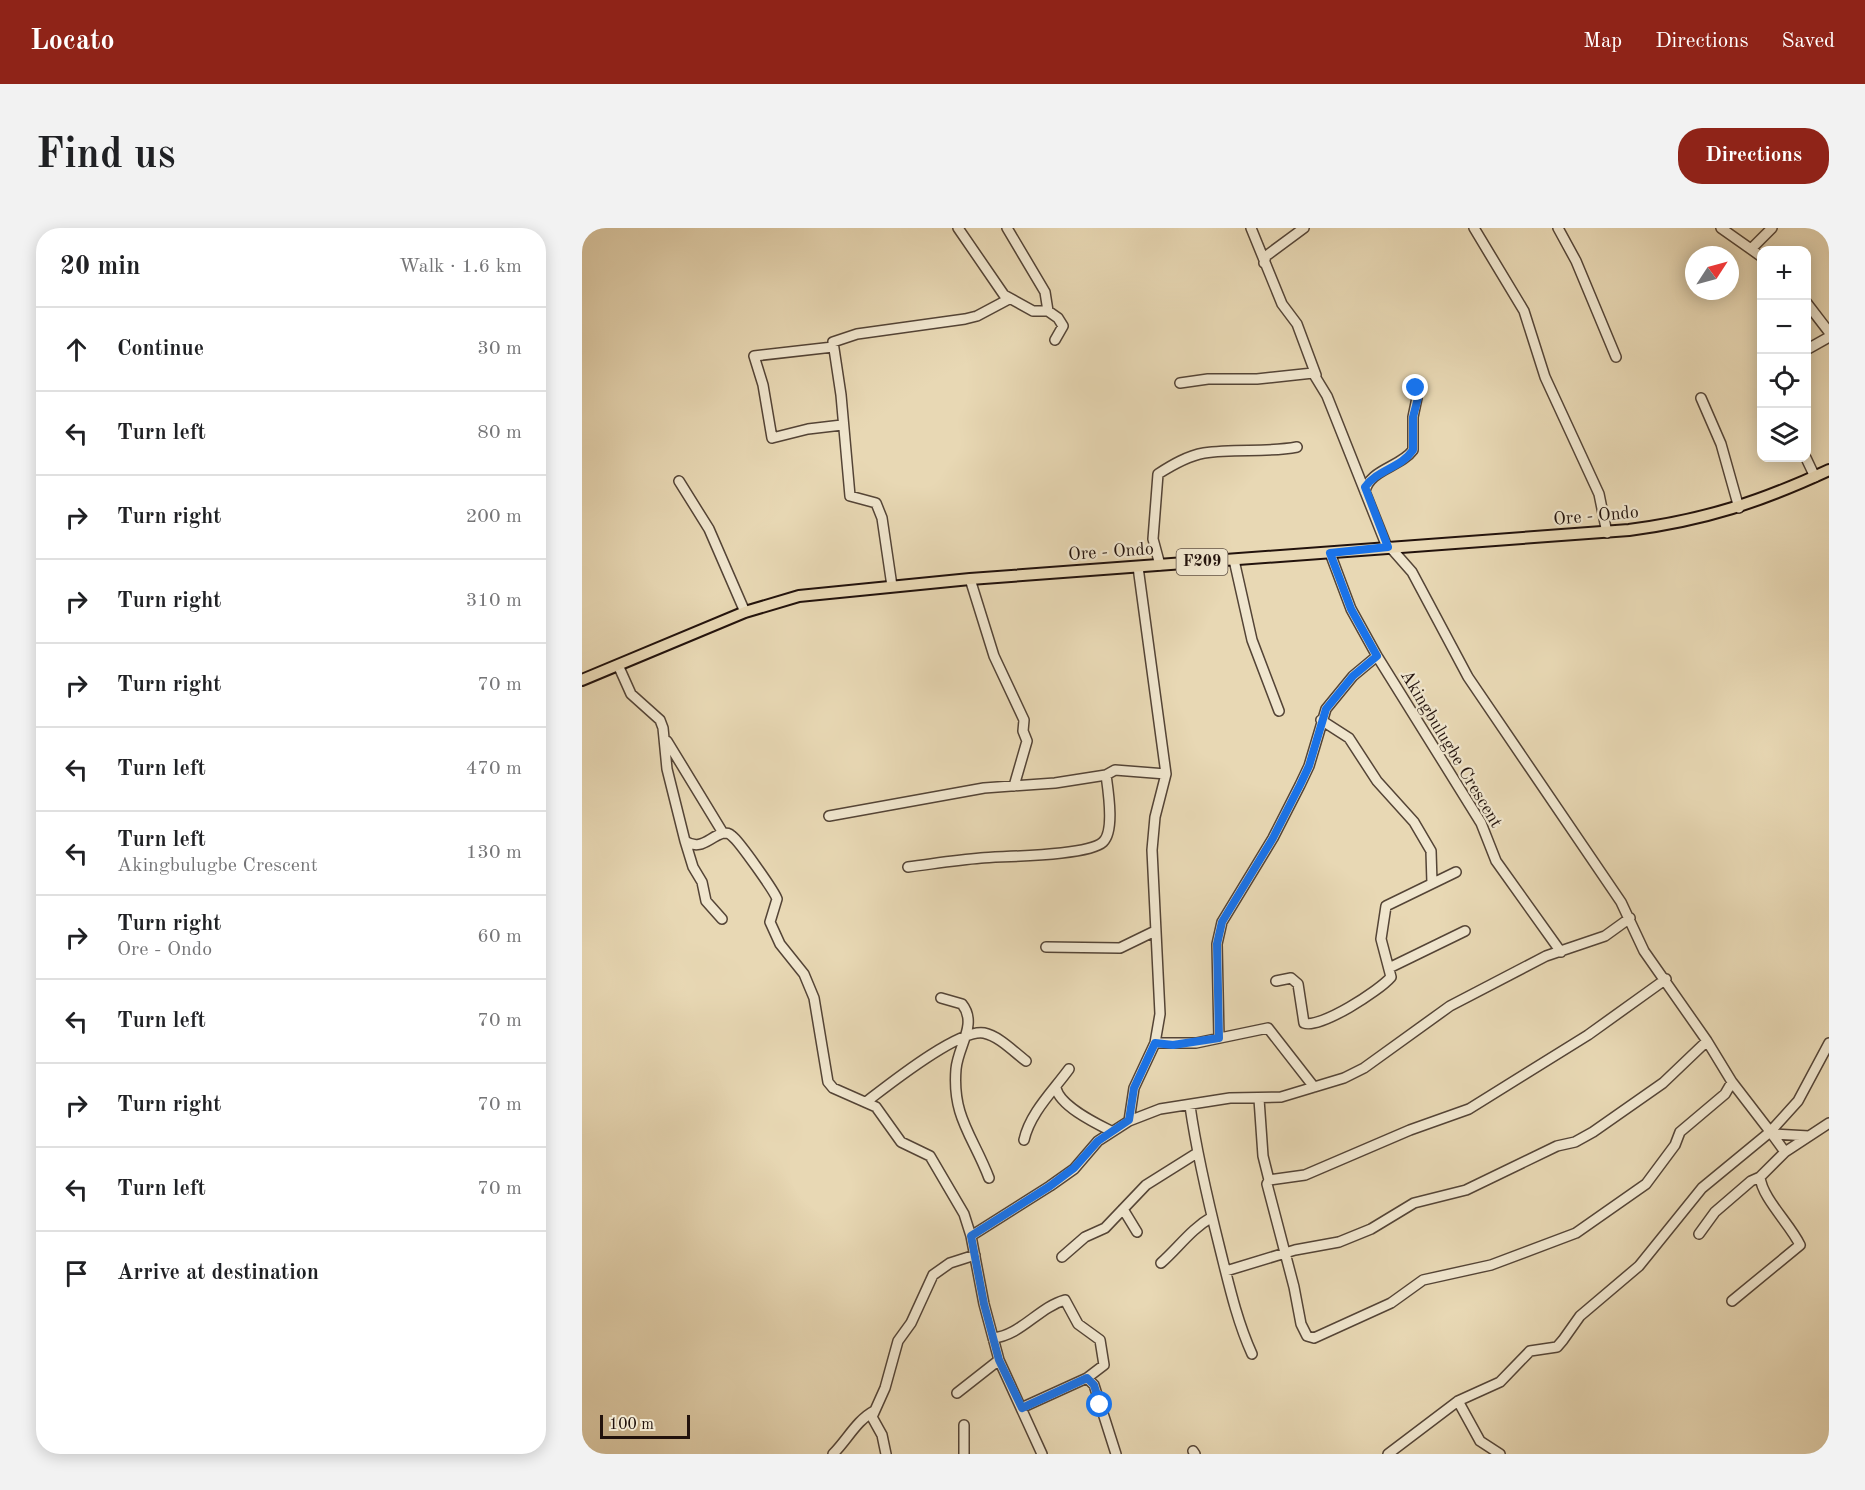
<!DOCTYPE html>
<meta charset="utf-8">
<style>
:root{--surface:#fff;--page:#f2f2f2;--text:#202124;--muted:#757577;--line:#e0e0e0;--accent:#8f2418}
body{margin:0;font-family:"Old Standard TT",serif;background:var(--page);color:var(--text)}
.controls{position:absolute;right:18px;top:18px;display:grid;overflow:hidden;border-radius:12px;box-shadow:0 3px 15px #0003}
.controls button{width:54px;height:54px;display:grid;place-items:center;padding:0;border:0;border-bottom:2px solid var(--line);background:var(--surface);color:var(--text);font:30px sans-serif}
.compass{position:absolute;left:1103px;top:18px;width:54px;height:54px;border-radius:50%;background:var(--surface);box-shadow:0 3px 15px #0003;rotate:54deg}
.scale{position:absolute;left:18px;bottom:15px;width:90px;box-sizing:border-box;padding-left:6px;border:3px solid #22120c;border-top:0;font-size:16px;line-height:21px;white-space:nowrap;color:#22120c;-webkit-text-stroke:4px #f0e6ce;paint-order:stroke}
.stop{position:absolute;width:18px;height:18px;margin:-14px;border:4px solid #1a73e8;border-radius:50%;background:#fff}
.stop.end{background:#1a73e8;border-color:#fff;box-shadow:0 2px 6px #0008}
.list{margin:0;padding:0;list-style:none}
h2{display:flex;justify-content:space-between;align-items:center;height:78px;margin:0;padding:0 24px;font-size:26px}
h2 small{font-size:20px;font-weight:400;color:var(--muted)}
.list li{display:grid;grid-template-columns:39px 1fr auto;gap:18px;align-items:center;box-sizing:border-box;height:84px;padding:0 24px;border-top:2px solid var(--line)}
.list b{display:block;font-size:22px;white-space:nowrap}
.list p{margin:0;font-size:20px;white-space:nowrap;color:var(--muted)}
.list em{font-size:20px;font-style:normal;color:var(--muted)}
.icon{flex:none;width:33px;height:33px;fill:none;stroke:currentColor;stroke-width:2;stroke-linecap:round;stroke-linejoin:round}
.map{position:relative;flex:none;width:1247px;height:1226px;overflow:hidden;border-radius:24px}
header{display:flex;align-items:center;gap:36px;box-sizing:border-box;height:84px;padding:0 30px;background:var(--accent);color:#fff}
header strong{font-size:28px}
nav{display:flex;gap:33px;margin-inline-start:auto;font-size:21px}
.intro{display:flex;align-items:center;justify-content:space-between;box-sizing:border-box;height:144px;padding:0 36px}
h1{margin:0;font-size:42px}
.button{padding:15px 27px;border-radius:24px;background:var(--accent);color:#fff;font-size:21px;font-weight:700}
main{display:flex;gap:36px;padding:0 36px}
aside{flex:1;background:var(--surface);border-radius:24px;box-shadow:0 3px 15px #0003}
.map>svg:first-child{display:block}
</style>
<header>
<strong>Locato</strong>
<nav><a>Map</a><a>Directions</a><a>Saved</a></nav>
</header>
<div class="intro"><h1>Find us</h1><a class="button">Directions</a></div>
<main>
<aside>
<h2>20 min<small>Walk · 1.6 km</small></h2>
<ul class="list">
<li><svg class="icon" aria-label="ahead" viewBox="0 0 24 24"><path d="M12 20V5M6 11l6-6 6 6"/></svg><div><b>Continue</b></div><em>30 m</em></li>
<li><svg class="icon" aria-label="left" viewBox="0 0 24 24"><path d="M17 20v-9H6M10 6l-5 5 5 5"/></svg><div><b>Turn left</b></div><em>80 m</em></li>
<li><svg class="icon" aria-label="right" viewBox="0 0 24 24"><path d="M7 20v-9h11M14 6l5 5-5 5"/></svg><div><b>Turn right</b></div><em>200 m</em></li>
<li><svg class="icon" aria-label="right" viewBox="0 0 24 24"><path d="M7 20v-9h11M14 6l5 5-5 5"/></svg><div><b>Turn right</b></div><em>310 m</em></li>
<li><svg class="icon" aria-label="right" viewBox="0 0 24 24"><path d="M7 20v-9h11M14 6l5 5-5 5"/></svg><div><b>Turn right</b></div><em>70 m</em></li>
<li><svg class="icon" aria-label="left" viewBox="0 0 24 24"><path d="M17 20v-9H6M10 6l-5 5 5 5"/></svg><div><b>Turn left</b></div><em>470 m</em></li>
<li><svg class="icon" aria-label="left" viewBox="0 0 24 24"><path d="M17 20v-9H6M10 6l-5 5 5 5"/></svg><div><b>Turn left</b><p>Akingbulugbe Crescent</p></div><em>130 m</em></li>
<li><svg class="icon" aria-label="right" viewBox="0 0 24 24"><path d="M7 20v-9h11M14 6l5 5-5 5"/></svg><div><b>Turn right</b><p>Ore - Ondo</p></div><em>60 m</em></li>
<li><svg class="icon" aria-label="left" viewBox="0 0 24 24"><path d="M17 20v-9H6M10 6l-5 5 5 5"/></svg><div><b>Turn left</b></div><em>70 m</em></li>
<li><svg class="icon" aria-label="right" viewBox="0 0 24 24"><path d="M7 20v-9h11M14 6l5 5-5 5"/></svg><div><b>Turn right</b></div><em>70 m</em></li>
<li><svg class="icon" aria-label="left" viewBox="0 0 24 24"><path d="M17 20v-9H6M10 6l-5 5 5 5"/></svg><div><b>Turn left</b></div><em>70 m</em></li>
<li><svg class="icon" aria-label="arrive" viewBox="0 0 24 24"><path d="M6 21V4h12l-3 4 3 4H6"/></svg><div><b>Arrive at destination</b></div></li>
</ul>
</aside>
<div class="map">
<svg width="1247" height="1226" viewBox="0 0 1247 1226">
<rect width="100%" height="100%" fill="#e8d8b4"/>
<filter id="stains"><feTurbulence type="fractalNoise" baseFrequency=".00333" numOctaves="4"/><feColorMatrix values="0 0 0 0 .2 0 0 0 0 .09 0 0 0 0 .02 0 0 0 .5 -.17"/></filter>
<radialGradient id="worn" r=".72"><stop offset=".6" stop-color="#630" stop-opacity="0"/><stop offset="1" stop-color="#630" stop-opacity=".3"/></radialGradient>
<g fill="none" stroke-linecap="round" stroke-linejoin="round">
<g stroke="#544436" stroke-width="12">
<path id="minor" d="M376,0L422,67L451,83H466L476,90L481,98L473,112
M425,0L463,64L466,83
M669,0L700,76L715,96L734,147
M892,0L942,83L963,149L1017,266L1025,305
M976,0L994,33L1034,129
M1139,0L1180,29
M1170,20L1190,0
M682,35L684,28L722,0
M1224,74L1247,104
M251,119L172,128L181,157L190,210L226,201L260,197
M1224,122L1247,109
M598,155L626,151H675L731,145L745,168L805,319
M1119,170L1139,216L1157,280
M1224,230L1233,249
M97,253L127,301L163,384
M783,264C786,242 819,239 831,222V189L835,170L834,160
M808,319L830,344L886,449L1039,674L1062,723L1125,813L1150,854L1190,906
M748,325L769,381L795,428L899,595L914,633L979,724
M652,332L670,412L697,483
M578,337L571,311L576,246C590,237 605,228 622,225C653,220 684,225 715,219
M388,351L412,428L442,492L441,503L445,513L432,558
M310,358L300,290L294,275L268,268L259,167L251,114L275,106L383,91L395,88L427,71
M36,437L49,466L78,492L81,500L85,541L103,613L111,639L120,654L124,673L140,691
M739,492L767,510L795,553L832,594L849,623L850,655
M85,513L141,605
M247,588L402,560L473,555L524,547L533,542L584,546
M103,613C119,623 126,610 141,605C145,605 147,605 150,608C157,613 193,664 195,671L188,694L198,716L222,746L232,770L246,854L251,860L294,879L319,914L348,928L382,986L389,1008L402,1076L417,1132L460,1226
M326,639C350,636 374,632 399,630C422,628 506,628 521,614C533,603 526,562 524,547
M464,719L538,720L573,703
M807,740L883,703
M694,753L709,750L716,756L722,795C738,801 797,763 809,749L799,711L804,678L874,644
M359,770L380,776C396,796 376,818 374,841C370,889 391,908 407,950
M637,810L635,716L640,694L691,610L718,557L727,538L744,481L771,448L795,428
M573,815H614L686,800L732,859
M474,860C478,878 513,895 529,903
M677,871L681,928L687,952L685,956L712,1059L719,1096L725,1108L732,1110L809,1075L841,1052L909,1037L994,1005L1064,956L1093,917L1098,904L1143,866L1150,854
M284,874C305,858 377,800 402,805C417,808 432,824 444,833
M608,878C615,927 626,973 638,1021C647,1057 655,1093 670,1126
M547,893L552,860L573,815L578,786L570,622L573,589L584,546L556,339
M442,912C448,885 471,863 487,841
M1203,924L1190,906L1227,908
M687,952L723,947L828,902L887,881L1006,807L1084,751
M541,981L555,1004
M1117,1006L1133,984L1169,953L1178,949
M389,1008L468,958L492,941L516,913L547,893L578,881L648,870L699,869L762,850L782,840L868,778L964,728L1023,708L1048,690
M480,1029L503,1009L523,1000L564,957L615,925
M579,1035C597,1019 609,1001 630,989
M644,1043L713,1022L757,1014L789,1001L832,975L884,962L975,918L993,914L1011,904L1081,855L1125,813
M1150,1073L1218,1017C1208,996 1180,970 1178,949L1203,924L1247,895
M411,1110C438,1108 457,1079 483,1072L496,1096L518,1112L522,1137L505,1150
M375,1165L417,1132
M876,1173L898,1213L918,1226
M439,1180L505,1150L512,1157L534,1226
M382,1197V1226
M611,1223L613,1226
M251,1226C265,1212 275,1192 292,1183
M304,1226L300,1207L290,1189L303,1160L316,1113L329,1095L351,1047L368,1035L393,1027
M806,1226L876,1173L918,1154L948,1123L975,1119L981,1112L998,1088L1057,1038L1120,960L1188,904L1216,873L1247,815"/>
</g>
<g stroke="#22120c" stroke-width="14">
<path id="major" d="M0,452L163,384L217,368L388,351L1047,302C1123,292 1178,274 1247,242"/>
</g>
<use href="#minor" stroke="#f0e6ce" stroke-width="9"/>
<use href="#major" stroke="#e8d8b4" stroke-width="10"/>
</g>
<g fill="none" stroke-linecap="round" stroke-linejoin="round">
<path stroke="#1a73e8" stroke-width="8" d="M518,1177L512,1157L505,1150L440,1180L417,1132L402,1076L389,1008L468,958L492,940L516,913L547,892L552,860L573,815L591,817L637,810L635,716L640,694L691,610L718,557L727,538L744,481L771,448L795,428L769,381L748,325L806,319L783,259C796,241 819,240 831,222V189L836,170L834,160"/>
</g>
<g text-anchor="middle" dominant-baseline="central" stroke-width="4.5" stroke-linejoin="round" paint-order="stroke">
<rect fill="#f0e6ce" stroke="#605246" stroke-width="1.5" x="594.5" y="321" width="51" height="26" rx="4.5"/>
<g font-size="16" font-weight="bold" fill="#22120c">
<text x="620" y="334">F209</text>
</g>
<g font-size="18" fill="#22120c" stroke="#f0e6ce">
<text transform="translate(1014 288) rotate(-5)">Ore - Ondo</text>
<text transform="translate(529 324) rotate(-4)">Ore - Ondo</text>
<text transform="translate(869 521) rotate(59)">Akingbulugbe Crescent</text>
</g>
</g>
<rect width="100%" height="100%" filter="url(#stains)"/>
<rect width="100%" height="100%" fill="url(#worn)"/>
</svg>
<div class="controls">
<button>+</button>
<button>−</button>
<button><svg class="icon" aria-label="locate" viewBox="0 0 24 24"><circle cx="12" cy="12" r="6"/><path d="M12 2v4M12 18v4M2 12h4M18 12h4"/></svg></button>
<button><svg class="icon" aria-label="layers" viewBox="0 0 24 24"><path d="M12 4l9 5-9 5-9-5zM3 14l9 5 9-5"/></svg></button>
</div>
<svg class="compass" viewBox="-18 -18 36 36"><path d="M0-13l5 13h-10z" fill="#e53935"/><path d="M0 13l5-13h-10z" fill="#757577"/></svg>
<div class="scale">100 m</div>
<div class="stop" style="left:518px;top:1177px"></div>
<div class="stop end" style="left:834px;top:160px"></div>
</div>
</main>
